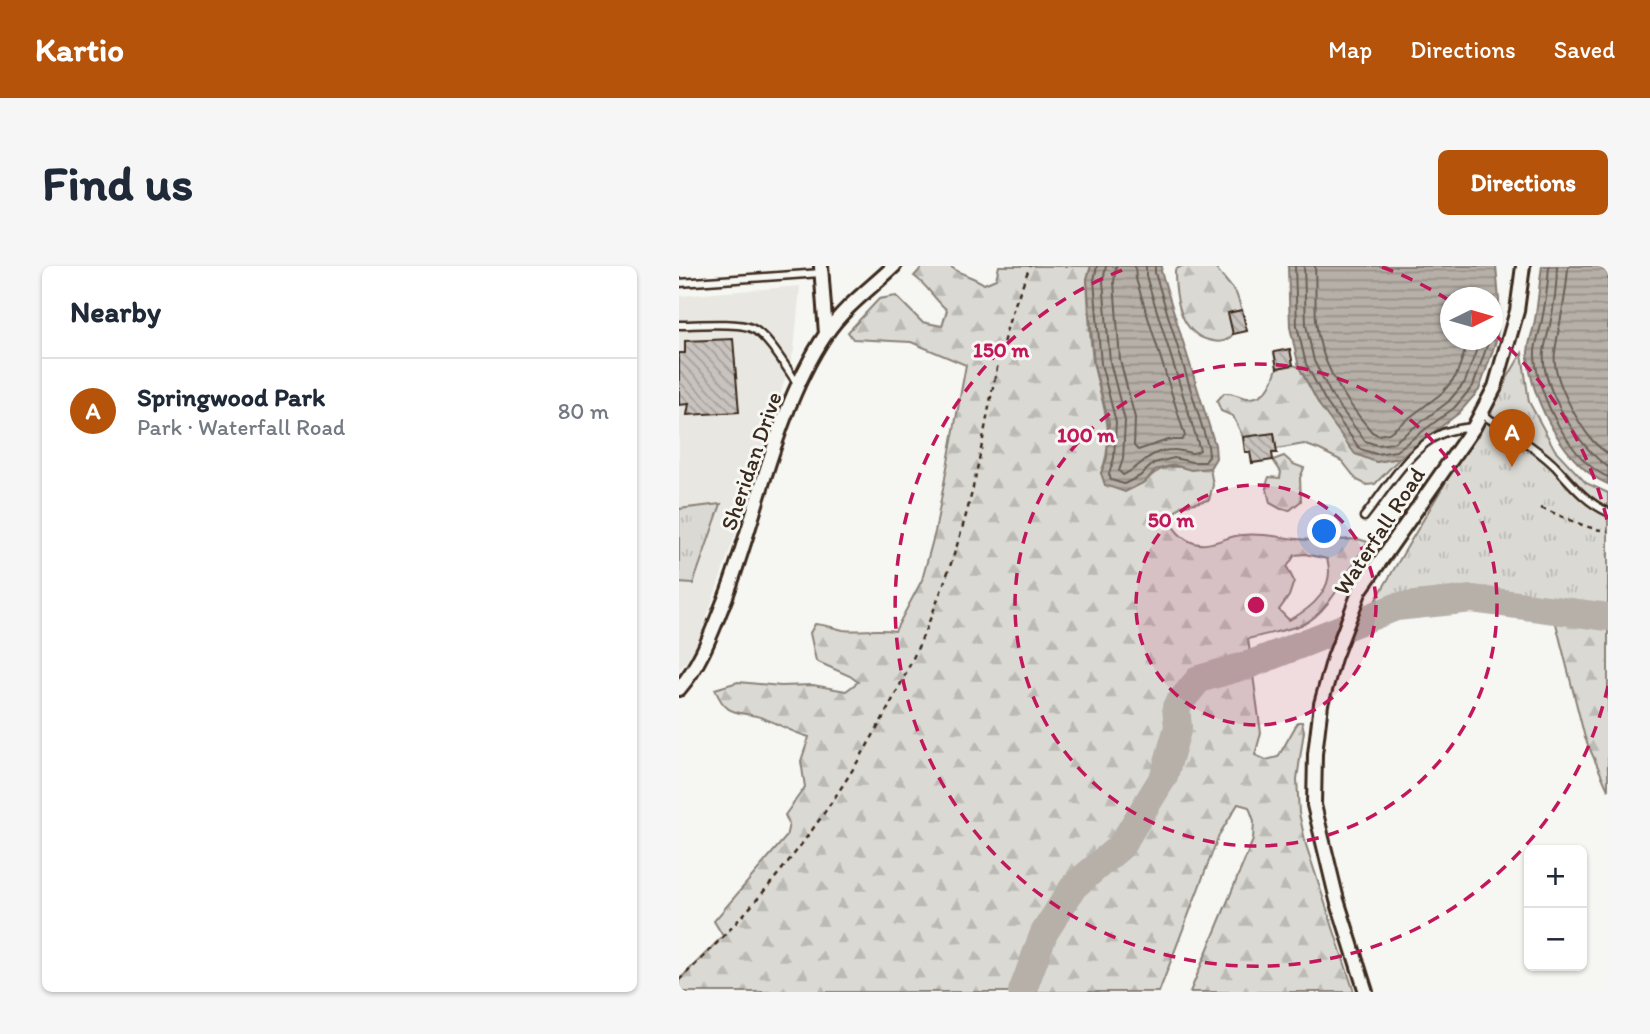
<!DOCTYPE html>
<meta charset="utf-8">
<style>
:root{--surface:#fff;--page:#f6f6f7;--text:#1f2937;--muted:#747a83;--line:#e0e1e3;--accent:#b45309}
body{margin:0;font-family:Itim,sans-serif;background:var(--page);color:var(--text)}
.controls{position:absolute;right:21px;bottom:21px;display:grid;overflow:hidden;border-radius:10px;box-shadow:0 2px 5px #0004}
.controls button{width:63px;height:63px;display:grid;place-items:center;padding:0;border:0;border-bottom:2px solid var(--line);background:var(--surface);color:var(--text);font:35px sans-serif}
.compass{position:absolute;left:761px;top:21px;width:63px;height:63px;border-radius:50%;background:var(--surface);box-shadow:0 2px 5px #0004;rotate:85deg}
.you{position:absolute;left:646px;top:266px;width:24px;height:24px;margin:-18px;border:5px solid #fff;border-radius:50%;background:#1a73e8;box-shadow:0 0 0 10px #1a73e833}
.badge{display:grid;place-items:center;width:46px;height:46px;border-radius:50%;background:var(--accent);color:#fff;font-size:23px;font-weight:700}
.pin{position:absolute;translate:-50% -58px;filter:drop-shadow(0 2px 4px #0008)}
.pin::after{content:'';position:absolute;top:37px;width:24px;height:21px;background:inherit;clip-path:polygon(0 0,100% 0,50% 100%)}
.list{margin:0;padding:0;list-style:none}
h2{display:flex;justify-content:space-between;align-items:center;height:91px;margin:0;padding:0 28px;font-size:30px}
h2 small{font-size:23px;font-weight:400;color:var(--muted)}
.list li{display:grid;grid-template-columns:46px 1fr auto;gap:21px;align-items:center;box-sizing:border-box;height:105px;padding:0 28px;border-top:2px solid var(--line)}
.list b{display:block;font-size:26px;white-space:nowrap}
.list p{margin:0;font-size:23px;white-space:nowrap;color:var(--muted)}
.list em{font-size:23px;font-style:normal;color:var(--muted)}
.map{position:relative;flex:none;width:929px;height:726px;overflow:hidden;border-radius:10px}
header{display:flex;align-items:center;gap:42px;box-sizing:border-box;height:98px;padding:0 35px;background:var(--accent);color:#fff}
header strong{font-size:33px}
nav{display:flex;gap:38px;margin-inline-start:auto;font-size:24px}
.intro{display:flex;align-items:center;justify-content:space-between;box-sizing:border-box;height:168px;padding:0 42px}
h1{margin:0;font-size:49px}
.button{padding:18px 32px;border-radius:10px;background:var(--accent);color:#fff;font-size:24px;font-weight:700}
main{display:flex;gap:42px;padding:0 42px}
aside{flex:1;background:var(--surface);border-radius:10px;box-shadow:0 2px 5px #0004}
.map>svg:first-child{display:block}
</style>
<header>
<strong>Kartio</strong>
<nav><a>Map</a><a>Directions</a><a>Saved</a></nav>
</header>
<div class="intro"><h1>Find us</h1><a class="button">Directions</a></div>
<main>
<aside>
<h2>Nearby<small></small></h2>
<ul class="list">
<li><span class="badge">A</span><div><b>Springwood Park</b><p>Park · Waterfall Road</p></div><em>80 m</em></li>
</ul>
</aside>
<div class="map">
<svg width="929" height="726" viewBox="0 0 929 726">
<defs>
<pattern id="grass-tufts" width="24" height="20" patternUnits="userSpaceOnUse" patternTransform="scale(1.75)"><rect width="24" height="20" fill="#dad9d3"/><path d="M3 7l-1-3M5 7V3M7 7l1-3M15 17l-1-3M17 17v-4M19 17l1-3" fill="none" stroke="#bcbab5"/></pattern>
<pattern id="forest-firs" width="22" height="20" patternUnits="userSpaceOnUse" patternTransform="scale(1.75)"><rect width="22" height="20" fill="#dad9d3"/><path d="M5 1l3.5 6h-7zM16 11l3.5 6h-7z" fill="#bcbab5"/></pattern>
<pattern id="water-rules" width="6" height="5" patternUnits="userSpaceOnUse" patternTransform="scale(1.75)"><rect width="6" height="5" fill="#b6b0a9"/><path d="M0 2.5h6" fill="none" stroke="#958f89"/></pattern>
<pattern id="building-back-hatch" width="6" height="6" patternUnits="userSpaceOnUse" patternTransform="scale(1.75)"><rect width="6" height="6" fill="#c8c3be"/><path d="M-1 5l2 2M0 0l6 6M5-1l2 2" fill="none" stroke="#a49f9a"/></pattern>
</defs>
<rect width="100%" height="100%" fill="#f6f6f2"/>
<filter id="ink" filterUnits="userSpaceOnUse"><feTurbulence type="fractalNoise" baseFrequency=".0143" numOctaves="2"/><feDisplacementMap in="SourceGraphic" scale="14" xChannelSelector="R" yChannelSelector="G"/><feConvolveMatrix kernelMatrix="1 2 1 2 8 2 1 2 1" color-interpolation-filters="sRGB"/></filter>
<g filter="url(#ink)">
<path fill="#e8e7e2" d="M121,20L115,84L73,220L16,385L0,404V30Z"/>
<path fill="url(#grass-tufts)" stroke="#8a8278" stroke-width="2" d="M843,87L850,136L876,184L907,217L929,227V343C883,335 823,322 777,324C748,326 720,334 692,342Z
M42,238L14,318L0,317V243Z"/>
<path fill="url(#forest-firs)" stroke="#8a8278" stroke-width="2" fill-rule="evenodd" d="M244,0H271C281,9 294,10 305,18L317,13L320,0H412L408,13C410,42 410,72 415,100C423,140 438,167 422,207L466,216C487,192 503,204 531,202L534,219L530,234L502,240L491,251C493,263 503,273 515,277C531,282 547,270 563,269C582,267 599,271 618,273C638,275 659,274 679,273L689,276C672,299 649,350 622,359C605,365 587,368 569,373L582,467L576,489L587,494L599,491L619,456H623L625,465L618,513L620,547L627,579L675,726H511L574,574L575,555L570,541L559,538L540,569L480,726H0V714L44,670L35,655L107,571L110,558L106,549L126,521L122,495L130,471C112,466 100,458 84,452C60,444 48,453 36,423L59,416L102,420L134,419L167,425L179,416L171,410L137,395L131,367L136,358C149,359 153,362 164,364C181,366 199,362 216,365L243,314L256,266L287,99L232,76L174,73L169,66L200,33L217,30L243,56L263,60L268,44C255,33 249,20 235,10ZM626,288L648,293C657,321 634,342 610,354L600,344L610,330L615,315L608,301L616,289Z
M503,0H535L557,27L563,44L550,47L554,68C549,75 543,77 534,75C501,70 496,33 496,4Z
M614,99L620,101L641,140L697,196L721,192L696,218L688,219L678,214L663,195L641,184L625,178L597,183L595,167L564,171L554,150L542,145L538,135L545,127C556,126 559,131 568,132C587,133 593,118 598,102Z
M605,190L614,198L625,202L621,212L622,235L611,244L602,243L591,237L587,219L590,211L601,212L602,206L594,194Z
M871,334L929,344V524L906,472Z"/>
<path fill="url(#water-rules)" stroke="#857a71" stroke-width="2" fill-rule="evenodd" d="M412,0H483L482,5L536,179L537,192L531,202L512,204L495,199L476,204L466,216L446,226L426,219L422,207L428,192L430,157L415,99L408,13Z
M609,0H817L820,34L818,72L800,124L780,147L721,192L697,196L676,188L641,140L620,101L611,61ZM772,32H814V74H772Z
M863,0H929V218C887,201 852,134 849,91C848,80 853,69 855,59C859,40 860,20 863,0Z"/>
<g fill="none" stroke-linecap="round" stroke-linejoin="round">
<path stroke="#6c6056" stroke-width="2" d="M418,0L415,14L422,98L437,156L435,192L430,208L432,214L445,218L461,210L475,197L495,192L513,196H526L530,190L529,180L476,7V0
M427,0L424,15L431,96L446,155L444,193L440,205L444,209C464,200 469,184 494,184C504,183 513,191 521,184L467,10V0
M437,0L435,16L441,94L456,152L455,180L459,184L489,174H503L506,170L457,13L456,0
M616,0L618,60L627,98L647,136L681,183L697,188L717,185L775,142L794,120L810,74
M625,0L627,59L635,95L654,132L686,175L698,179L714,177L769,136L786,116L801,74
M636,0C637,18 636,37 637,55C640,96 667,136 693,166L699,169L710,167L763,127L777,110L790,74
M870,0C869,19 866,40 862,59C860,69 855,80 856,90C858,128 892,196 929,211
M878,0C878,19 875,40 871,59C869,68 866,77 865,86C861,120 901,183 929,201
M889,0C888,29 880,57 876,86C872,109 898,156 913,174C917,179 924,184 929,188"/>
<path stroke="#b6b0a9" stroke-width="28" d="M343,726L365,667L395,620L442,580L485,510L499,461L497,441L520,413L572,398L717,341L793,333L929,351"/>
</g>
<path fill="url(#building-back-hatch)" stroke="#3b2a1e" stroke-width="2" d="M563,44L568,65L554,68L549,47Z
M54,73L60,146L8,149L10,138L0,139V87H6V75Z
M611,83L614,99L598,102L595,86Z
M595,167L598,187H593L594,194L573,197L571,186H566L564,171Z"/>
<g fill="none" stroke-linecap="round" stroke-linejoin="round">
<g stroke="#3b2a1e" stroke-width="11">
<path id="lane" d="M0,17L142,7
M0,59C17,59 59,56 72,62C88,68 108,103 118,117
M802,148C828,164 853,179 875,199C892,217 906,236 929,246
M685,251C706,225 731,181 762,168C772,163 784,162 795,161"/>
</g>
<g stroke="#3b2a1e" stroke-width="18">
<path id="street" d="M142,0L147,68
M0,423C23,396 33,365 46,333C78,249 97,142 147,68C165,41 192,22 215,0
M687,726L658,634L635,539L636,488L642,438L655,392L681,324L795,161L816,121L838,45L844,0"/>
</g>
<path stroke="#3b2a1e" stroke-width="2.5" stroke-dasharray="5 5" stroke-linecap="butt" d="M862,242C887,251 903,262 929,265
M0,714C133,591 235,429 285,256C303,195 309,131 326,70C332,46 342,23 351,0"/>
<use href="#lane" stroke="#f6f6f2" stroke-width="6"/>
<use href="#street" stroke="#f6f6f2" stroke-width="12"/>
</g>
</g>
<circle cx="577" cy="339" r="120" fill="#c2185b" fill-opacity=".12"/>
<g fill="none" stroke="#c2185b" stroke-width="3.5" stroke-dasharray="12 9">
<circle cx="577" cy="339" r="120"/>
<circle cx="577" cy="339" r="241"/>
<path d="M929 420A361 361 0 1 1 451 1M703 1A361 361 0 0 1 771 35M814 67A361 361 0 0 1 929 258"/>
</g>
<g text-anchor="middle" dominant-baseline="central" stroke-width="6" stroke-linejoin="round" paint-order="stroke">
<g font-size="23" fill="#3b2a1e" stroke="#f6f6f2">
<text transform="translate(72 195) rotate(-71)">Sheridan Drive</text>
<text transform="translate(700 265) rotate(-57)">Waterfall Road</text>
</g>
</g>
<circle cx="577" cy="339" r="10" fill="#c2185b" stroke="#f6f6f2" stroke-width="3.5"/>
<g font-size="21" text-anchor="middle" font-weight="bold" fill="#c2185b" stroke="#f6f6f2" stroke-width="6" stroke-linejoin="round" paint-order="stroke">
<text x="322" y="91">150 m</text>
<text x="407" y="176">100 m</text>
<text x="492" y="261">50 m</text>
</g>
</svg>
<div class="controls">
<button>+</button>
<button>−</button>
</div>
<svg class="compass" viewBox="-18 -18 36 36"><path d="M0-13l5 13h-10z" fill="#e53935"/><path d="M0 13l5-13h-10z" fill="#747a83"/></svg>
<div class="you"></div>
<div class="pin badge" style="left:833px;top:201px">A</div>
</div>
</main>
